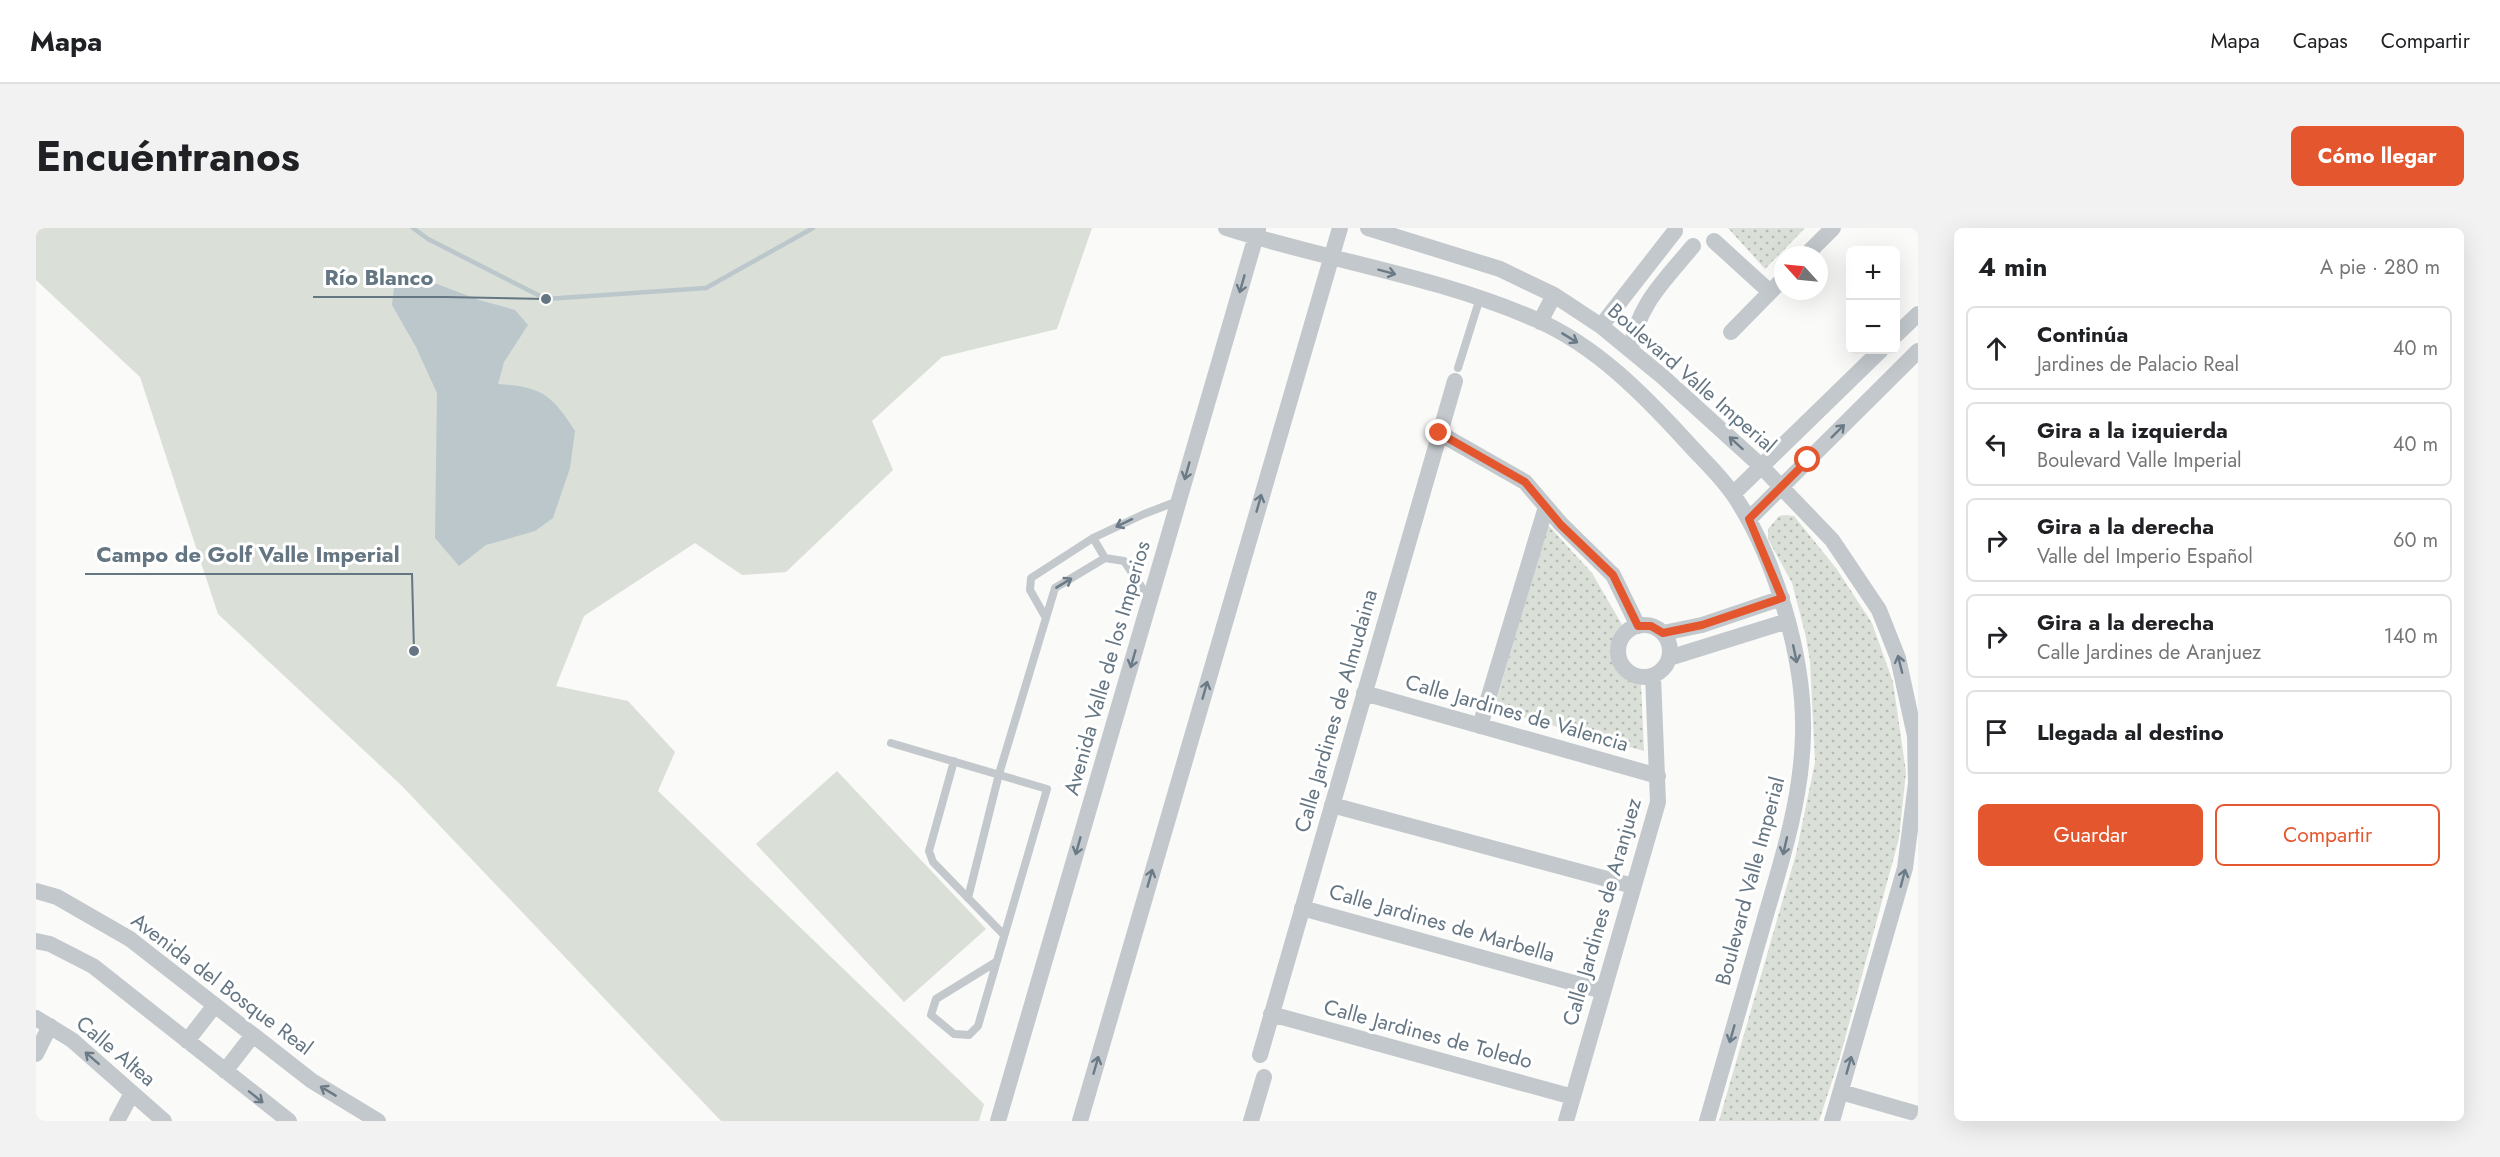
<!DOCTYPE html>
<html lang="es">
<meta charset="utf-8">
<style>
:root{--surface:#fff;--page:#f2f2f2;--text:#202124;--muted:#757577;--line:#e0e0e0;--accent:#e4572e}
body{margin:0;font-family:Jost,sans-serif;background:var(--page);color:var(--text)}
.controls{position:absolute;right:18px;top:18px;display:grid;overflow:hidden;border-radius:9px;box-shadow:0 6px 24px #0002}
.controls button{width:54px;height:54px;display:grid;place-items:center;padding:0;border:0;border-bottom:2px solid var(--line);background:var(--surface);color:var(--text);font:30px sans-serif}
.compass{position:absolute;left:1738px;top:18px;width:54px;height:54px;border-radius:50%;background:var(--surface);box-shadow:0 6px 24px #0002;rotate:297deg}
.stop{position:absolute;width:18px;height:18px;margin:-14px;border:4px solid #e4572e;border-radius:50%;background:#fff}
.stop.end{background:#e4572e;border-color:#fff;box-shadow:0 2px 6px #0008}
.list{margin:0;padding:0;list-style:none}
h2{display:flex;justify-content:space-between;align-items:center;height:78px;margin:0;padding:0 24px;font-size:26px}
h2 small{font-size:20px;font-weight:400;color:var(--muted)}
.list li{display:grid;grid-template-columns:39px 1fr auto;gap:18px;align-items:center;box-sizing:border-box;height:84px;margin:0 12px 12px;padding:0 12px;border:2px solid var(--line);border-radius:9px}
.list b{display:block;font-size:22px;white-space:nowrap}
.list p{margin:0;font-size:20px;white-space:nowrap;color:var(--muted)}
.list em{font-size:20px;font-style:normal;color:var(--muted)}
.actions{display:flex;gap:12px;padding:18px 24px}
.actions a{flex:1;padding:14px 0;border:2px solid var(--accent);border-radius:9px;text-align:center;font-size:21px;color:var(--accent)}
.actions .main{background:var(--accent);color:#fff}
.icon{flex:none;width:33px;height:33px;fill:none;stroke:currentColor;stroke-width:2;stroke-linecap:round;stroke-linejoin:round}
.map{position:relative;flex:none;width:1882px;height:893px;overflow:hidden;border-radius:9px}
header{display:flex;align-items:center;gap:36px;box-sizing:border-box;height:84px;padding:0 30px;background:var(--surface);border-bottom:2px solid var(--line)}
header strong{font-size:28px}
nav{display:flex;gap:33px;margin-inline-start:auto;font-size:21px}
.intro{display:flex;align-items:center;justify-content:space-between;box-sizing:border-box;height:144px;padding:0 36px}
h1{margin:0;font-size:42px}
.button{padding:15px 27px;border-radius:9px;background:var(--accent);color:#fff;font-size:21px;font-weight:700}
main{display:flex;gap:36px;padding:0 36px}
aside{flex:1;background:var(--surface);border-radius:9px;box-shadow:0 6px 24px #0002}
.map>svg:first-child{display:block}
</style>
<header>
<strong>Mapa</strong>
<nav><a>Mapa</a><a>Capas</a><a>Compartir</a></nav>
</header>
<div class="intro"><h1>Encuéntranos</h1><a class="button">Cómo llegar</a></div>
<main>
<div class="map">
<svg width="1882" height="893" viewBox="0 0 1882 893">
<defs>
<pattern id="park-dots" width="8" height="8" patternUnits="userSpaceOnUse" patternTransform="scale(1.5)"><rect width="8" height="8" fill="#dadfd7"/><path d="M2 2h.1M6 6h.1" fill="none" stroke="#b4b9b4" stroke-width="1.8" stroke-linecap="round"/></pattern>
</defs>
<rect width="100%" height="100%" fill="#fafaf8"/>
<path fill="#dadfd7" d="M0,0H1056L1021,101L906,129L836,193L857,242L750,344L706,347L659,315L548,388L520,458L592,473L639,524L622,563L948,876L943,893H685L365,557L182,386L104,149L0,52Z
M801,543L950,701L868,774L720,616Z"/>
<path fill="url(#park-dots)" d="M1692,0H1769L1729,41Z
M1750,287L1758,288L1800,340L1836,395L1857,454L1870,544L1863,610L1804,829L1783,893H1683L1760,626L1779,534L1774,433L1769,405L1756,355L1732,311V301L1743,288Z
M1512,297L1556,345L1588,400C1569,426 1576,444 1605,456L1608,523L1458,481Z"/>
<path fill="#bbc7cb" d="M359,53L401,56L443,72L479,82L492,97L468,134L462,156C506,159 515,166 539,203L534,240L517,290L499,303L450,317L423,338L399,310L401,165L380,119L356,77Z"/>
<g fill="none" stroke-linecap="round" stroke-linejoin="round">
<path stroke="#bbc7cb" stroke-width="4.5" d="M377,0L392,11L510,71L670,60L777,0"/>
<path stroke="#c3c8cc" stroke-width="8" d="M1422,140L1444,70
M1057,310L1069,330
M1113,370L1088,333L1069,330L1019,360L1010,390L994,362L995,350L1057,310L1108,286L1142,273
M855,515L1011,561L942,798L933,807L918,806L895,787L900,771L960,734
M918,533L893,623L897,634L968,707
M932,670L963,546L1010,390"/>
<path stroke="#c3c8cc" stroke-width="16" d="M1190,0C1293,33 1401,48 1501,92C1560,118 1607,166 1650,213C1666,231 1686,249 1699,269C1740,331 1769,432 1767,506C1766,566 1748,626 1731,683C1711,753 1691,823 1671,893
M1332,0L1464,41L1518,67L1565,98L1627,149L1725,238L1796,312L1843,382L1862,430L1879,508L1880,555L1869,640L1796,893
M1678,13L1734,64
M1770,27L1797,0
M1504,94L1518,67
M1565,98L1639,3
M1695,104L1747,51
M1860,107L1882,86
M1595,122C1601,77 1629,52 1657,18
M1403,205L1489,254L1525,296L1577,347L1602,398
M1697,266L1845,122
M1713,291L1882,123
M1582 423a26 26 0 1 1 52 0a26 26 0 1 1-52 0Z
M1627,405L1666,397L1746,370
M1633,430L1752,393
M1328,465L1622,548
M1444,498L1510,279
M1296,577L1597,658
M0,663L21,669L94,711L276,853L342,893
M1266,680L1567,763
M0,713L14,716L57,738L253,893
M1235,786L1537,869
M0,790L36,812L128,893
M151,813L179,777
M0,826L14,798
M1224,827L1419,153
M189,843L217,807
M1805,864L1882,886
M81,893L96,865
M962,893L1222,1
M1044,893L1304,0
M1215,893L1228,849
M1530,893L1622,574L1617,448"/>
</g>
<defs><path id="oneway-shaft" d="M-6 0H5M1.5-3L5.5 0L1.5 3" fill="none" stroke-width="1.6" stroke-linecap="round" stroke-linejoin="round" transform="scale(1.5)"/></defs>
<g stroke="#6a7a87">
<use href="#oneway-shaft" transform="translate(1351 44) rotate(15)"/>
<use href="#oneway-shaft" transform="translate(1206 56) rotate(106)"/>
<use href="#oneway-shaft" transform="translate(1534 110) rotate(31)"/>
<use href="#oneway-shaft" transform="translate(1802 203) rotate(-45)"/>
<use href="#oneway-shaft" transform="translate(1700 215) rotate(-138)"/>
<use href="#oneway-shaft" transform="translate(1151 243) rotate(106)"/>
<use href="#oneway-shaft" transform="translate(1223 275) rotate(-74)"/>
<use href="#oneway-shaft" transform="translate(1088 295) rotate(155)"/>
<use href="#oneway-shaft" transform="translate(1028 355) rotate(-31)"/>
<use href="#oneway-shaft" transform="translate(1759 426) rotate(78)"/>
<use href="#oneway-shaft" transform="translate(1097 431) rotate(106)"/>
<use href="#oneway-shaft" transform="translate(1864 436) rotate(-104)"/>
<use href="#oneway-shaft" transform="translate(1169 462) rotate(-74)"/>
<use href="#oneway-shaft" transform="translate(1042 618) rotate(106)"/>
<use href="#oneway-shaft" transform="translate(1749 618) rotate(103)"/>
<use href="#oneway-shaft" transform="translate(1114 650) rotate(-74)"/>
<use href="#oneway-shaft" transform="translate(1867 650) rotate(-75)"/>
<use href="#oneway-shaft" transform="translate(1696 806) rotate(106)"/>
<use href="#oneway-shaft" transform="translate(56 830) rotate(-139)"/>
<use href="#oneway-shaft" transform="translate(1060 837) rotate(-74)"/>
<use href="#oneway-shaft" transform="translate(1813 837) rotate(-74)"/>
<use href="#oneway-shaft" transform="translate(292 863) rotate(-149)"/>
<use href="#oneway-shaft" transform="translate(220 869) rotate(39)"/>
</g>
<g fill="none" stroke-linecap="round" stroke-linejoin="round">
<path stroke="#e4572e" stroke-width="8" d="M1403,205L1489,254L1525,297L1577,347L1602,398H1615L1627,405L1666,397L1746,370L1713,291L1772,232"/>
</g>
<g text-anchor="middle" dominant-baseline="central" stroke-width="6" stroke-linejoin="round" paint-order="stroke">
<g font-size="21" fill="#657683" stroke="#fff">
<text transform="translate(1656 150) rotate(41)">Boulevard Valle Imperial</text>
<text transform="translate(1071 440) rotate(-74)">Avenida Valle de los Imperios</text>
<text transform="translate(1300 483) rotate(-74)">Calle Jardines de Almudaina</text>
<text transform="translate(1481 485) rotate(16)">Calle Jardines de Valencia</text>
<text transform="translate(1714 653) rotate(-75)">Boulevard Valle Imperial</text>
<text transform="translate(1566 684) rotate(-74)">Calle Jardines de Aranjuez</text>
<text transform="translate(1406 695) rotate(16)">Calle Jardines de Marbella</text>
<text transform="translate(186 756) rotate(37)">Avenida del Bosque Real</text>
<text transform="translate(1392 806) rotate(15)">Calle Jardines de Toledo</text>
<text transform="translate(80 823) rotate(40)">Calle Altea</text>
</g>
</g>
<path fill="none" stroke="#657683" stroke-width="2" d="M510 71L410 69H277M378 423L376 346H49"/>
<g fill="#657683" stroke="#fff" stroke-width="2">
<circle cx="510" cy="71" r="6"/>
<circle cx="378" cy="423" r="6"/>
</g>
<g font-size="22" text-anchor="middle" font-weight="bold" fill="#657683" stroke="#fff" stroke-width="6" stroke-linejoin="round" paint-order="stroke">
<text x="343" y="57">Río Blanco</text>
<text x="212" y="334">Campo de Golf Valle Imperial</text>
</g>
</svg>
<div class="controls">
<button>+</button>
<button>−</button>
</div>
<svg class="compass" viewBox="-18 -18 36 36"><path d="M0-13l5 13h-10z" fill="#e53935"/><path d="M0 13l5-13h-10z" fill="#757577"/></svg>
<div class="stop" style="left:1772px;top:232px"></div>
<div class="stop end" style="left:1403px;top:205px"></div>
</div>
<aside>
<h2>4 min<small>A pie · 280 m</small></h2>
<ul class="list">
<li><svg class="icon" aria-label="ahead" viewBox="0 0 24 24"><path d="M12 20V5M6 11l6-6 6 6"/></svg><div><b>Continúa</b><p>Jardines de Palacio Real</p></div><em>40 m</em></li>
<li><svg class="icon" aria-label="left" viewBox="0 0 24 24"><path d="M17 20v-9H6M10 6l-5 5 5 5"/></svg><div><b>Gira a la izquierda</b><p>Boulevard Valle Imperial</p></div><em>40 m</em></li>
<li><svg class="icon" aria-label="right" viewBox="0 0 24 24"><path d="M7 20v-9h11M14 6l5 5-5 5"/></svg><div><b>Gira a la derecha</b><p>Valle del Imperio Español</p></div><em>60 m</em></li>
<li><svg class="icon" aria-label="right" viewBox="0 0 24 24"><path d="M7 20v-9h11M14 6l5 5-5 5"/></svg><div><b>Gira a la derecha</b><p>Calle Jardines de Aranjuez</p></div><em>140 m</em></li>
<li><svg class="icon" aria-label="arrive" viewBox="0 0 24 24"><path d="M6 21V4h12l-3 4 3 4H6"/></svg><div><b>Llegada al destino</b></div></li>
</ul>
<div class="actions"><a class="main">Guardar</a><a>Compartir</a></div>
</aside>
</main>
